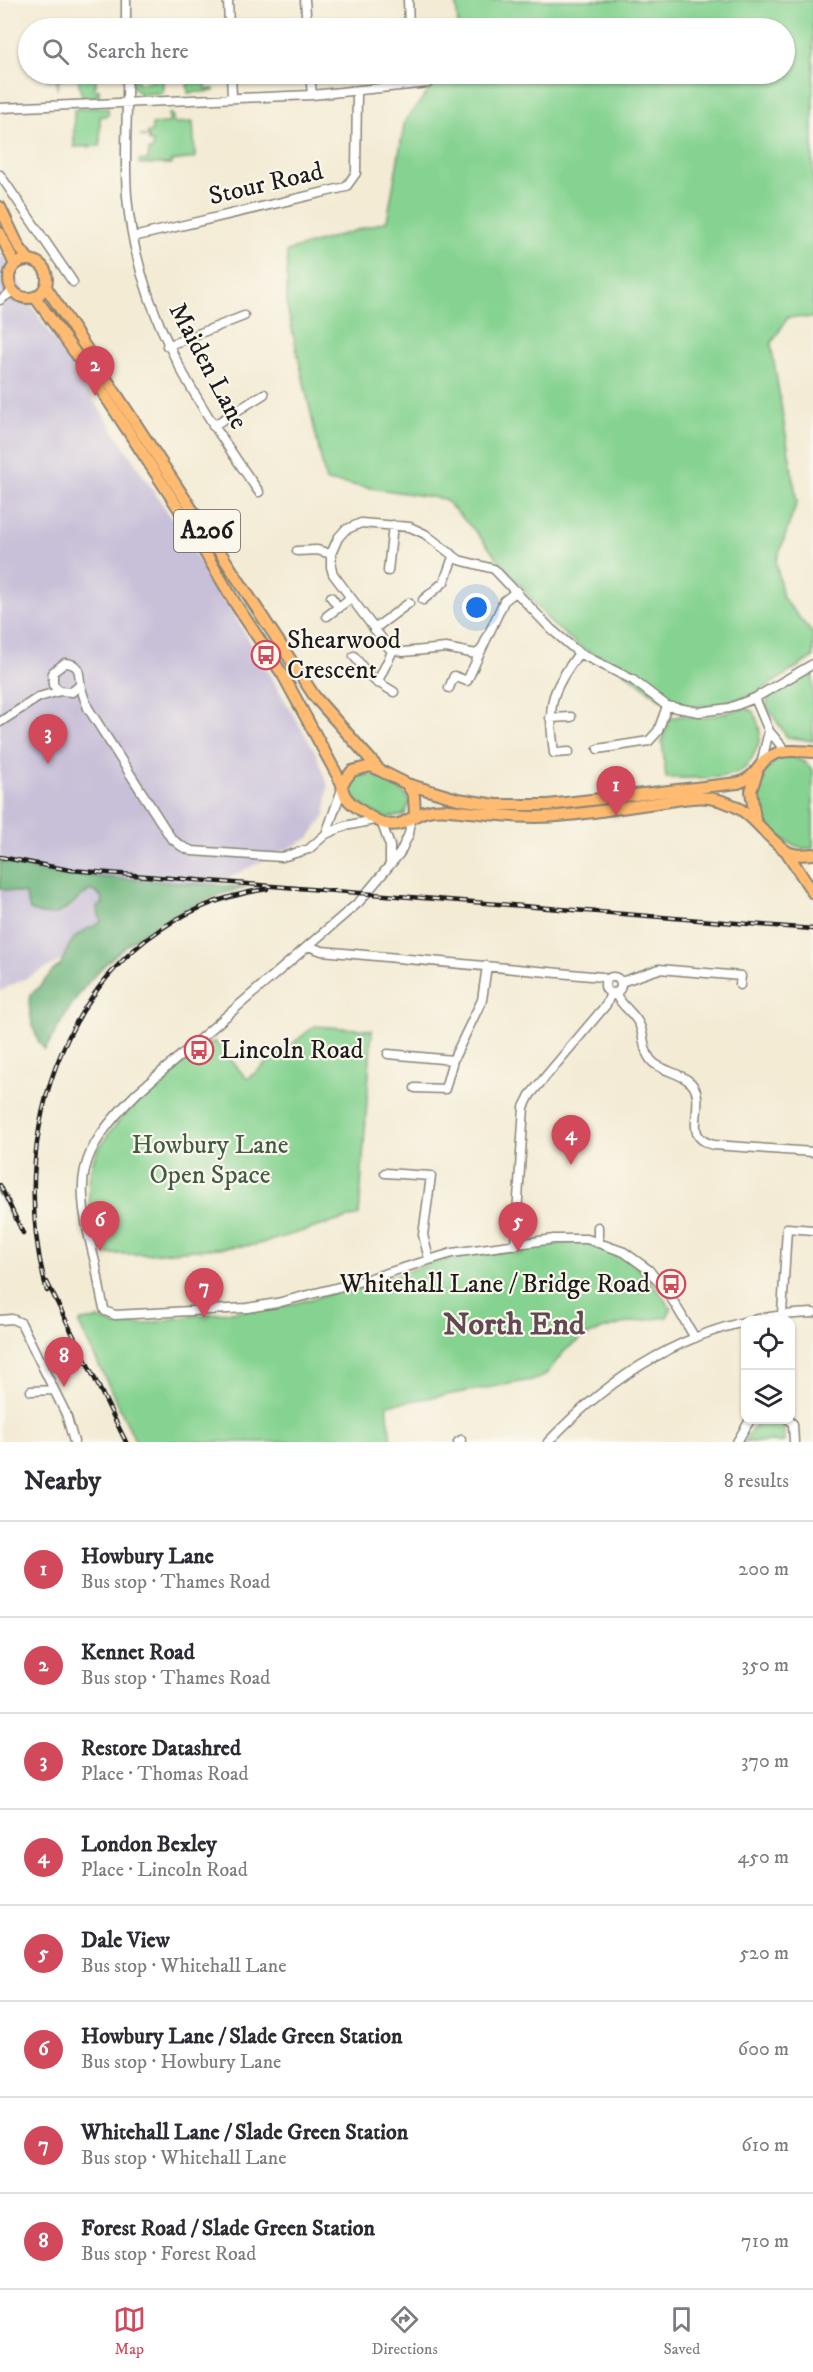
<!DOCTYPE html>
<meta charset="utf-8">
<style>
:root{--surface:#fff;--page:#f7f7f7;--text:#2b2b33;--muted:#7c7c81;--line:#e1e1e2;--accent:#d1495b}
body{margin:0;font-family:"IM FELL DW Pica",serif;background:var(--page);color:var(--text)}
.controls{position:absolute;right:18px;bottom:18px;display:grid;overflow:hidden;border-radius:12px;box-shadow:0 2px 4px #0004}
.controls button{width:54px;height:54px;display:grid;place-items:center;padding:0;border:0;border-bottom:2px solid var(--line);background:var(--surface);color:var(--text);font:30px sans-serif}
.you{position:absolute;left:477px;top:608px;width:21px;height:21px;margin:-15px;border:4px solid #fff;border-radius:50%;background:#1a73e8;box-shadow:0 0 0 9px #1a73e833}
.badge{display:grid;place-items:center;width:39px;height:39px;border-radius:50%;background:var(--accent);color:#fff;font-size:20px;font-weight:700}
.pin{position:absolute;translate:-50% -50px;filter:drop-shadow(0 2px 3px #0008)}
.pin::after{content:'';position:absolute;top:32px;width:21px;height:18px;background:inherit;clip-path:polygon(0 0,100% 0,50% 100%)}
.list{margin:0;padding:0;list-style:none}
h2{display:flex;justify-content:space-between;align-items:center;height:78px;margin:0;padding:0 24px;font-size:26px}
h2 small{font-size:20px;font-weight:400;color:var(--muted)}
.list li{display:grid;grid-template-columns:39px 1fr auto;gap:18px;align-items:center;box-sizing:border-box;height:96px;padding:0 24px;border-top:2px solid var(--line)}
.list b{display:block;font-size:22px;white-space:nowrap}
.list p{margin:0;font-size:20px;white-space:nowrap;color:var(--muted)}
.list em{font-size:20px;font-style:normal;color:var(--muted)}
.icon{flex:none;width:33px;height:33px;fill:none;stroke:currentColor;stroke-width:2;stroke-linecap:round;stroke-linejoin:round}
.map{position:relative;flex:none;width:813px;height:1442px;overflow:hidden}
.search{position:absolute;background:var(--surface);box-shadow:0 2px 4px #0004;left:18px;right:18px;top:18px;height:66px;display:flex;align-items:center;gap:15px;box-sizing:border-box;padding:0 21px;border-radius:33px;color:var(--muted);font-size:22px}
.sheet{height:846px;background:var(--surface)}
nav{display:flex;justify-content:space-around;align-items:center;box-sizing:border-box;height:84px;border-top:2px solid var(--line);background:var(--surface);font-size:16px;color:var(--muted)}
nav a{display:grid;justify-items:center;gap:3px}
nav .on{color:var(--accent)}
.map>svg:first-child{display:block}
</style>
<div class="map">
<svg width="813" height="1442" viewBox="0 0 813 1442">
<rect width="100%" height="100%" fill="#fbf7ec"/>
<filter id="ink" filterUnits="userSpaceOnUse"><feTurbulence type="fractalNoise" baseFrequency=".0167" numOctaves="2"/><feDisplacementMap in="SourceGraphic" scale="12" xChannelSelector="R" yChannelSelector="G"/><feConvolveMatrix kernelMatrix="1 2 1 2 8 2 1 2 1" color-interpolation-filters="sRGB"/></filter>
<filter id="wash" filterUnits="userSpaceOnUse"><feTurbulence type="fractalNoise" baseFrequency=".008" numOctaves="4" result="noise"/><feDisplacementMap in="SourceGraphic" scale="24" xChannelSelector="R" yChannelSelector="G"/><feGaussianBlur stdDeviation="1.35" result="paint"/><feColorMatrix in="noise" values="0 0 0 0 0 0 0 0 0 0 0 0 0 0 0 0 0 1.4 0 .05"/><feComposite in="paint" operator="in"/></filter>
<g filter="url(#wash)">
<rect width="100%" height="100%" fill="#f3ebd4"/>
<path fill="#c8bfd8" d="M0,252L41,320L222,595L316,753L328,786L325,816L309,838L0,991Z"/>
<path fill="#86d391" stroke="#517856" stroke-width="1.5" d="M456,0H813V318L788,317L771,344L797,502L776,562L783,598L813,634V657L755,694L715,706L689,707L663,701L615,665L583,649L552,624L475,531L444,499L326,481L287,307V251L387,221L405,120L436,82V74H784V28H458Z
M47,74H96V86H93V89L99,90V96L82,97L78,78L59,80L57,89V79L48,80Z
M147,74H163V93L140,94L132,86V80H138V84L154,81V76H147Z
M205,78L206,89H214V91L188,93L187,79Z
M108,107V115L100,117V146L74,147V109Z
M169,114H172L174,123L193,122L195,158L171,161V164H139V160H148L149,150L153,149V142H149V137L139,136H148V132H152V124L169,123Z
M813,674V741L787,737L766,705L770,696Z
M746,708L754,712C760,727 763,737 755,752C752,758 749,764 745,768C727,782 688,777 666,778L662,741L669,719L679,716L703,718Z
M791,757L805,762L813,770V848C791,853 756,820 755,798C755,789 760,780 765,772C771,762 779,757 791,757Z
M363,773C380,776 404,786 410,803L404,815L387,818C375,813 339,799 351,780C354,775 357,774 363,773Z
M315,1026L372,1030L359,1215L255,1245L147,1254H104L100,1241H97C91,1215 85,1190 92,1164C105,1121 174,1071 208,1042L210,1044L215,1041L247,1079Z
M579,1241C623,1245 649,1275 671,1309L667,1317C635,1321 592,1327 567,1349C556,1358 551,1374 538,1379L387,1405L391,1442H136L79,1324L81,1321L99,1319L114,1325L145,1324L189,1316L281,1307L367,1284L433,1263L477,1253L516,1251L517,1249Z
M758,1421L781,1423L784,1427V1442H744Z"/>
<path fill="#6cb57b" stroke="#44684c" stroke-width="1.5" d="M0,861L56,874L246,887C186,903 128,935 87,984C70,1004 58,1028 45,1050C34,1040 27,1008 30,994C45,987 48,970 60,966C72,936 73,936 101,922L97,907L103,904L101,896L91,890C65,905 62,924 30,910L25,894L0,889Z"/>
</g>
<g filter="url(#ink)">
<g fill="none" stroke-linecap="round" stroke-linejoin="round">
<g stroke="#888478" stroke-width="11">
<path id="minor" d="M126,0V28
M228,0L229,28
M305,0L307,28
M408,0L409,28
M127,74C128,114 124,156 127,196C137,312 194,399 259,492
M231,74L232,97
M310,74L312,95
M0,108L312,95L428,83
M0,175L73,282
M133,237L346,187L356,173L357,91
M0,300L13,291
M167,346L244,316
M213,426L264,394
M297,551L317,550L331,554
M388,571L393,525
M331,597L339,608
M423,600L444,582L453,557
M327,616L351,598
M374,629L409,603
M480,651L476,654L446,648L403,652L389,648L333,574L331,567V554L338,538L345,530L361,523L410,527L425,534L459,560L494,569L551,629L579,653L633,680L667,706L699,712L729,708L755,698L813,664
M354,656L371,678L394,692
M377,683L393,650
M80,685L72,692L60,691L53,685V672L65,663C83,664 78,676 81,688C83,695 85,701 88,708L171,838L181,846L192,851L282,857L309,849L326,834L345,826L374,820
M449,688L454,676L467,681L504,601L517,591
M755,698L769,731L785,750
M550,718L571,717
M0,722L39,697L60,691
M598,749L649,741L658,731L667,706
M569,752L554,753C548,702 549,695 579,653
M761,764L769,731
M411,819L409,834L400,853L359,902L137,1093C75,1155 74,1179 95,1262C98,1275 101,1302 105,1311L115,1315L247,1308L277,1303L358,1282L452,1253L554,1239H587L624,1252L649,1270L673,1301L695,1338
M382,824L390,846V865
M326,834L342,789
M308,946L322,951L602,977L606,981
M605 985a8 8 0 1 1 16 0a8 8 0 1 1-16 0Z
M621,982L659,969L741,976L740,985
M615,993C621,1006 635,1013 640,1026C645,1039 643,1055 655,1064C669,1074 695,1075 697,1096C700,1117 685,1138 714,1145L813,1152
M388,1054L453,1060
M415,1088L445,1089L453,1060L482,1000L487,966
M385,1173L431,1176L423,1235L429,1259
M598,1241V1227
M515,1245L524,1107L530,1095L606,1005L611,993
M782,1314L787,1228L813,1230
M0,1320L12,1319L21,1323L66,1414L74,1442
M31,1391L54,1390
M789,1420L793,1424L794,1442
M458,1442L461,1440
M548,1442C620,1366 708,1316 813,1313
M737,1442L750,1420"/>
</g>
<g stroke="#888478" stroke-width="14">
<path id="major" d="M0,207L19,247L29,260
M0,233L15,265
M9 279a19 19 0 1 1 38 0a19 19 0 1 1-38 0Z
M46,287L315,697L377,767
M35,297L96,382L181,512L235,603L283,675L342,784C342,796 350,803 359,809C410,847 401,804 450,810C490,814 527,820 568,815C600,812 631,806 663,802C678,800 694,796 709,798C752,805 756,829 786,851C793,856 805,855 813,854
M342,784L352,771L371,766L407,784L458,799L496,805H548L738,783C748,780 754,775 760,766C773,747 794,751 813,752
M407,784L414,796L415,814
M755,819L751,791L757,773
M786,851L813,893"/>
</g>
<use href="#minor" stroke="#fff" stroke-width="8"/>
<use href="#major" stroke="#ffbb71" stroke-width="10"/>
<g stroke="#1c1c1c" stroke-width="4.5">
<path id="rail" d="M0,857L70,870L813,929
M0,1185L23,1233
M47,1282L126,1442
M47,1291C0,1121 79,916 267,889"/>
</g>
<use href="#rail" stroke="#fbf7ec" stroke-width="2" stroke-dasharray="7" stroke-linecap="butt"/>
</g>
</g>
<defs>
<g id="bus-ring" transform="scale(1.5)"><circle r="9.5" fill="#fbf7ec" stroke="#d1495b" stroke-width="1.5"/><path d="M-5-6H5V4H4V6H2V4H-2V6H-4V4H-5ZM-3.5-4V0h7V-4ZM-3.5 1.2v1.5H-2V1.2ZM2 1.2v1.5H3.5V1.2Z" fill="#d1495b"/></g>
</defs>
<g fill-rule="evenodd">
<use href="#bus-ring" x="266" y="655"/>
<use href="#bus-ring" x="199" y="1050"/>
<use href="#bus-ring" x="671" y="1284"/>
</g>
<g text-anchor="middle" dominant-baseline="central" stroke-width="4.5" stroke-linejoin="round" paint-order="stroke">
<rect fill="#fbf7ec" stroke="#5f5e5a" stroke-width="1.5" x="174" y="510" width="66" height="42" rx="4.5"/>
<g font-size="24" font-weight="bold" fill="#1c1c1c">
<text x="207" y="531">A206</text>
</g>
<g font-size="26" fill="#1c1c1c" stroke="#fbf7ec">
<text transform="translate(266 184) rotate(-13)">Stour Road</text>
<text transform="translate(208 366) rotate(62)">Maiden Lane</text>
</g>
<g font-size="26" fill="#1c1c1c" stroke="#fbf7ec" text-anchor="start">
<text x="287" y="640">Shearwood<tspan x="287" dy="30">Crescent</tspan></text>
<text x="220" y="1050">Lincoln Road</text>
<text x="650" y="1284" text-anchor="end">Whitehall Lane / Bridge Road</text>
</g>
<g font-size="26" fill="#415c45" stroke="#fbf7ec">
<text x="210" y="1145">Howbury Lane<tspan x="210" dy="30">Open Space</tspan></text>
</g>
<g font-size="32" font-weight="bold" fill="#604955" stroke="#fbf7ec">
<text x="514" y="1325">North End</text>
</g>
</g>
</svg>
<div class="controls">
<button><svg class="icon" aria-label="locate" viewBox="0 0 24 24"><circle cx="12" cy="12" r="6"/><path d="M12 2v4M12 18v4M2 12h4M18 12h4"/></svg></button>
<button><svg class="icon" aria-label="layers" viewBox="0 0 24 24"><path d="M12 4l9 5-9 5-9-5zM3 14l9 5 9-5"/></svg></button>
</div>
<div class="you"></div>
<div class="pin badge" style="left:616px;top:816px">1</div>
<div class="pin badge" style="left:95px;top:396px">2</div>
<div class="pin badge" style="left:48px;top:764px">3</div>
<div class="pin badge" style="left:571px;top:1165px">4</div>
<div class="pin badge" style="left:518px;top:1252px">5</div>
<div class="pin badge" style="left:100px;top:1251px">6</div>
<div class="pin badge" style="left:204px;top:1318px">7</div>
<div class="pin badge" style="left:64px;top:1387px">8</div>
<div class="search"><svg class="icon" aria-label="search" viewBox="0 0 24 24"><circle cx="10" cy="10" r="6"/><path d="M15 15l6 6"/></svg>Search here</div>
</div>
<section class="sheet">
<h2>Nearby<small>8 results</small></h2>
<ul class="list">
<li><span class="badge">1</span><div><b>Howbury Lane</b><p>Bus stop · Thames Road</p></div><em>200 m</em></li>
<li><span class="badge">2</span><div><b>Kennet Road</b><p>Bus stop · Thames Road</p></div><em>350 m</em></li>
<li><span class="badge">3</span><div><b>Restore Datashred</b><p>Place · Thomas Road</p></div><em>370 m</em></li>
<li><span class="badge">4</span><div><b>London Bexley</b><p>Place · Lincoln Road</p></div><em>450 m</em></li>
<li><span class="badge">5</span><div><b>Dale View</b><p>Bus stop · Whitehall Lane</p></div><em>520 m</em></li>
<li><span class="badge">6</span><div><b>Howbury Lane / Slade Green Station</b><p>Bus stop · Howbury Lane</p></div><em>600 m</em></li>
<li><span class="badge">7</span><div><b>Whitehall Lane / Slade Green Station</b><p>Bus stop · Whitehall Lane</p></div><em>610 m</em></li>
<li><span class="badge">8</span><div><b>Forest Road / Slade Green Station</b><p>Bus stop · Forest Road</p></div><em>710 m</em></li>
</ul>
</section>
<nav>
<a class="on"><svg class="icon" aria-label="map" viewBox="0 0 24 24"><path d="M3 6l6-2 6 2 6-2v14l-6 2-6-2-6 2zM9 4v14M15 6v14"/></svg>Map</a>
<a><svg class="icon" aria-label="directions" viewBox="0 0 24 24"><path d="M12 3l9 9-9 9-9-9zM9 14v-3h6M13 9l2 2-2 2"/></svg>Directions</a>
<a><svg class="icon" aria-label="saved" viewBox="0 0 24 24"><path d="M7 4h10v16l-5-4-5 4z"/></svg>Saved</a>
</nav>
